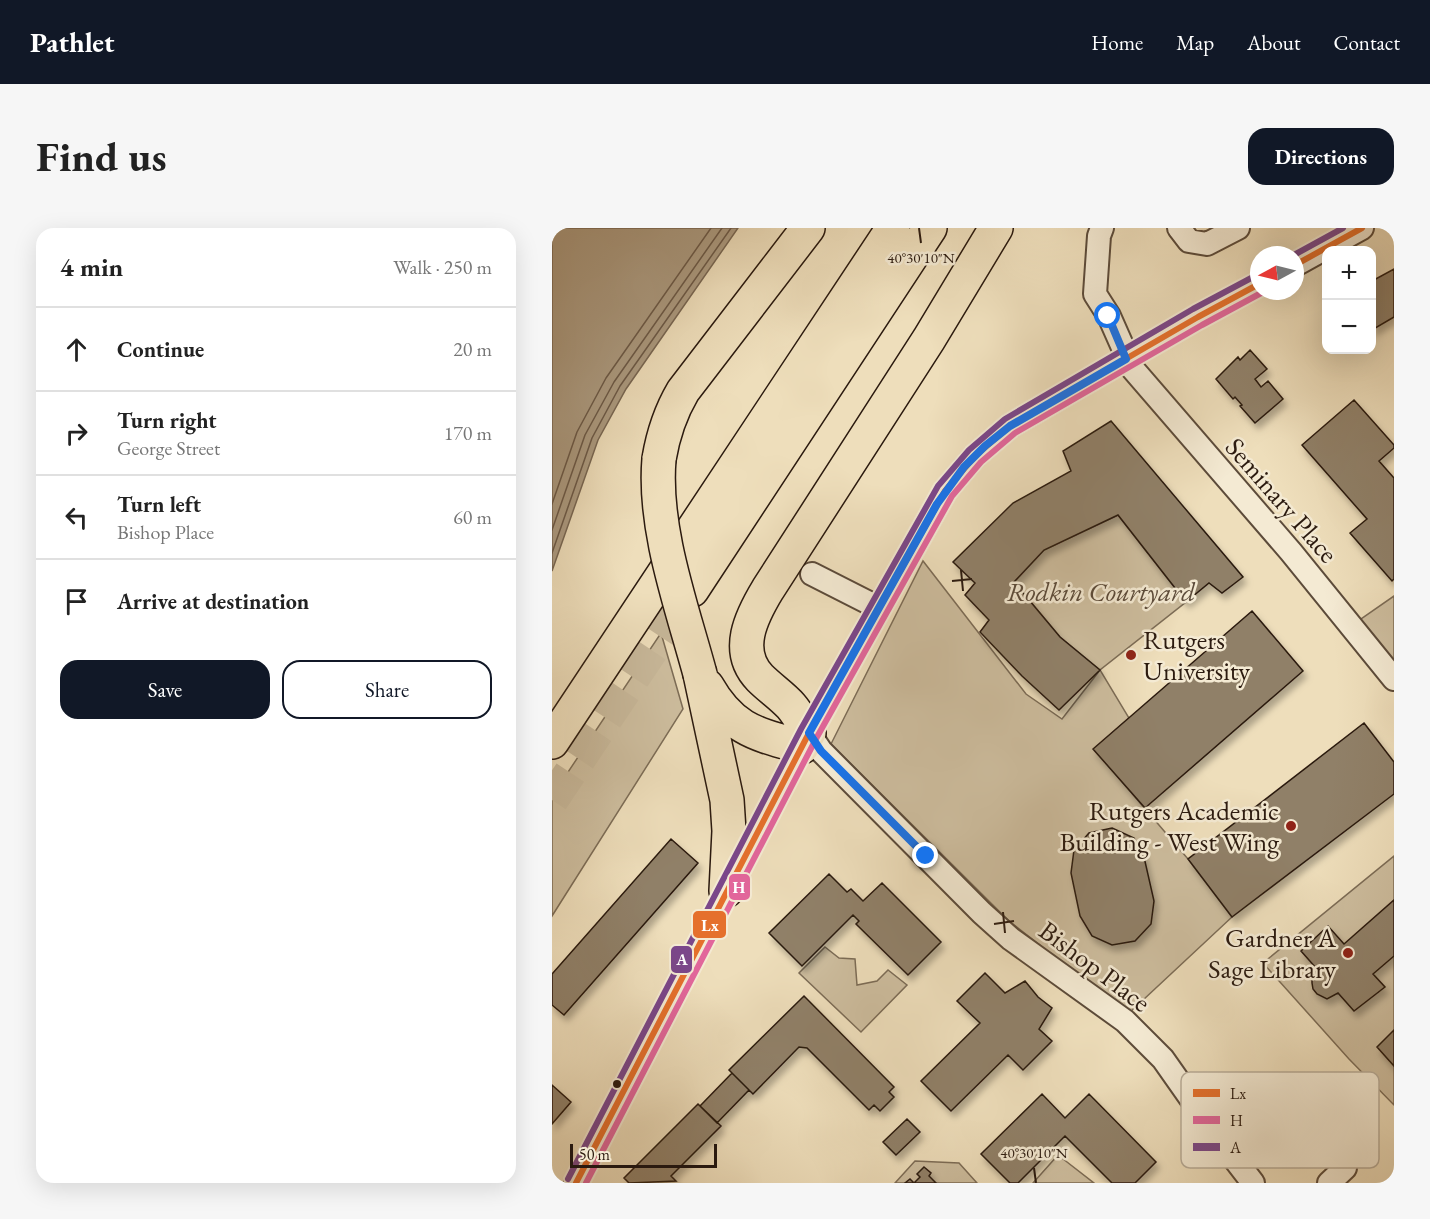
<!DOCTYPE html>
<meta charset="utf-8">
<style>
:root{--surface:#fff;--page:#f6f6f6;--text:#222;--muted:#767676;--line:#e0e0e0;--accent:#111827}
body{margin:0;font-family:"EB Garamond",serif;background:var(--page);color:var(--text)}
.controls{position:absolute;right:18px;top:18px;display:grid;overflow:hidden;border-radius:12px;box-shadow:0 6px 24px #0002}
.controls button{width:54px;height:54px;display:grid;place-items:center;padding:0;border:0;border-bottom:2px solid var(--line);background:var(--surface);color:var(--text);font:30px sans-serif}
.compass{position:absolute;left:698px;top:18px;width:54px;height:54px;border-radius:50%;background:var(--surface);box-shadow:0 6px 24px #0002;rotate:263deg}
.scale{position:absolute;left:18px;bottom:15px;width:147px;box-sizing:border-box;padding-left:6px;border:3px solid #2b1a0f;border-top:0;font-size:16px;line-height:21px;white-space:nowrap;color:#2b1a0f;-webkit-text-stroke:4px #f4ead3;paint-order:stroke}
.stop{position:absolute;width:18px;height:18px;margin:-14px;border:4px solid #1a73e8;border-radius:50%;background:#fff}
.stop.end{background:#1a73e8;border-color:#fff;box-shadow:0 2px 6px #0008}
.list{margin:0;padding:0;list-style:none}
h2{display:flex;justify-content:space-between;align-items:center;height:78px;margin:0;padding:0 24px;font-size:26px}
h2 small{font-size:20px;font-weight:400;color:var(--muted)}
.list li{display:grid;grid-template-columns:39px 1fr auto;gap:18px;align-items:center;box-sizing:border-box;height:84px;padding:0 24px;border-top:2px solid var(--line)}
.list b{display:block;font-size:22px;white-space:nowrap}
.list p{margin:0;font-size:20px;white-space:nowrap;color:var(--muted)}
.list em{font-size:20px;font-style:normal;color:var(--muted)}
.actions{display:flex;gap:12px;padding:18px 24px}
.actions a{flex:1;padding:14px 0;border:2px solid var(--accent);border-radius:18px;text-align:center;font-size:21px;color:var(--accent)}
.actions .main{background:var(--accent);color:#fff}
.icon{flex:none;width:33px;height:33px;fill:none;stroke:currentColor;stroke-width:2;stroke-linecap:round;stroke-linejoin:round}
.map{position:relative;flex:none;width:842px;height:955px;overflow:hidden;border-radius:18px}
header{display:flex;align-items:center;gap:36px;box-sizing:border-box;height:84px;padding:0 30px;background:var(--accent);color:#fff}
header strong{font-size:28px}
nav{display:flex;gap:33px;margin-inline-start:auto;font-size:21px}
.intro{display:flex;align-items:center;justify-content:space-between;box-sizing:border-box;height:144px;padding:0 36px}
h1{margin:0;font-size:42px}
.button{padding:15px 27px;border-radius:18px;background:var(--accent);color:#fff;font-size:21px;font-weight:700}
main{display:flex;gap:36px;padding:0 36px}
aside{flex:1;background:var(--surface);border-radius:18px;box-shadow:0 6px 24px #0002}
.map>svg:first-child{display:block}
</style>
<header>
<strong>Pathlet</strong>
<nav><a>Home</a><a>Map</a><a>About</a><a>Contact</a></nav>
</header>
<div class="intro"><h1>Find us</h1><a class="button">Directions</a></div>
<main>
<aside>
<h2>4 min<small>Walk · 250 m</small></h2>
<ul class="list">
<li><svg class="icon" aria-label="ahead" viewBox="0 0 24 24"><path d="M12 20V5M6 11l6-6 6 6"/></svg><div><b>Continue</b></div><em>20 m</em></li>
<li><svg class="icon" aria-label="right" viewBox="0 0 24 24"><path d="M7 20v-9h11M14 6l5 5-5 5"/></svg><div><b>Turn right</b><p>George Street</p></div><em>170 m</em></li>
<li><svg class="icon" aria-label="left" viewBox="0 0 24 24"><path d="M17 20v-9H6M10 6l-5 5 5 5"/></svg><div><b>Turn left</b><p>Bishop Place</p></div><em>60 m</em></li>
<li><svg class="icon" aria-label="arrive" viewBox="0 0 24 24"><path d="M6 21V4h12l-3 4 3 4H6"/></svg><div><b>Arrive at destination</b></div></li>
</ul>
<div class="actions"><a class="main">Save</a><a>Share</a></div>
</aside>
<div class="map">
<svg width="842" height="955" viewBox="0 0 842 955">
<defs>
<filter id="shadow"><feDropShadow dx="3.5" dy="6" stdDeviation="3" flood-color="#0004"/></filter>
</defs>
<rect width="100%" height="100%" fill="#eedebb"/>
<filter id="stains"><feTurbulence type="fractalNoise" baseFrequency=".00333" numOctaves="4"/><feColorMatrix values="0 0 0 0 .2 0 0 0 0 .09 0 0 0 0 .02 0 0 0 .5 -.17"/></filter>
<radialGradient id="worn" r=".72"><stop offset=".6" stop-color="#630" stop-opacity="0"/><stop offset="1" stop-color="#630" stop-opacity=".3"/></radialGradient>
<path fill="#cdbd9e" stroke="#7c6c56" stroke-width="1.5" d="M566,287L634,374L548,442L577,490L542,521L636,631L680,689L576,786L457,693L279,516L371,333L474,466L510,491L548,442L508,409L462,354L492,322Z
M842,368V450L799,398Z
M109,405L131,481L0,688V568Z
M842,628V877L797,831L711,735Z
M273,719L287,730L303,731L305,757L325,753L336,742L355,757L309,804L247,745Z
M506,927L542,955H481Z
M363,933L407,935L425,955H343Z"/>
<path fill="#ac9b81" stroke="#786753" stroke-width="1.5" d="M0,0H186L74,161L46,212L0,343Z"/>
<g fill="none" stroke-linecap="round" stroke-linejoin="round">
<path stroke="#6c5a48" stroke-width="1.5" d="M0,276L25,204L54,150L159,0
M0,302L33,207L62,154L170,0
M0,325L40,210L68,158L179,0"/>
</g>
<path fill="#908068" stroke="#2b1a0f" stroke-width="1.5" filter="url(#shadow)" d="M842,41V89L820,102V53Z
M698,122L715,141L703,151L709,159L716,153L731,171L703,195L688,178L690,177L683,169L681,171L664,151L686,129L688,132Z
M802,172L842,217V220L827,233L842,250V351L840,353L798,305L815,291L750,217Z
M559,193L691,349L670,365L657,355L634,374L566,287L492,322L462,354L508,409L548,442L507,482L470,448L428,404L437,392L413,367L423,355L401,334L461,275L519,243L511,223Z
M700,383L751,443L593,580L541,521Z
M812,495L842,534V566L680,689L636,631Z
M560,600L582,610L592,629L602,673L599,696L583,713L560,717L540,708L528,688L519,645L522,622L537,605Z
M119,611L146,635L12,787L0,777V746Z
M277,646L295,664L299,661L311,673L330,655L389,714L356,747L304,696L307,693L301,687L250,738L217,705Z
M842,672V728L821,746L833,759L802,783L786,765L775,771L765,766L761,761L760,755V748L765,741L749,723L776,698L792,716Z
M433,745L453,765L473,753L486,769L500,780L487,801L500,813L471,842L456,827L399,883L369,853L428,795L405,773Z
M252,768L342,859L337,864L342,869L328,883L322,877L317,882L255,820L247,819L201,866L177,842Z
M842,802V838L825,819Z
M180,845L197,862L165,895L148,878Z
M0,857L19,874L0,896Z
M490,866L513,890L537,866L604,934L583,955H560L513,908L466,955H458L429,926Z
M146,876L169,898L119,948L124,953L77,955L72,950Z
M355,891L368,904L344,927L331,914Z
M372,939L379,945L377,948L384,955H353L358,951L362,955L368,949L365,946Z"/>
<g fill="none" stroke-linecap="round" stroke-linejoin="round">
<path stroke="#c7b799" stroke-width="33" stroke-dasharray="33 16" stroke-linecap="butt" d="M0,572L140,362"/>
<g stroke="#5c4b3a" stroke-width="26">
<path id="minor" d="M550,0L547,8L543,66L557,88L580,140L739,324L842,451
M627,0L637,13L655,16L686,0
M743,37L810,0
M260,346L327,380
M257,505L269,523L430,685L459,711L573,793L611,831L668,912L701,955
M24,955L257,505L393,263L423,228L458,198L646,89L707,56
M777,955L793,940"/>
</g>
<g stroke="#2b1a0f" stroke-width="36">
<path id="highway" d="M107,231C111,207 118,185 131,163L256,0
M140,362L378,0
M148,446L175,572L177,603L174,663
M155,458C180,502 204,506 250,519
M257,505C251,496 246,486 239,478C230,468 218,460 208,450C182,423 199,389 216,361L377,111L444,0
M0,514L341,0"/>
</g>
<use href="#minor" stroke="#f4ead3" stroke-width="22"/>
<use href="#highway" stroke="#eedebb" stroke-width="33"/>
<g stroke="#2b1a0f" stroke-width="36" stroke-linecap="butt">
<path id="highway-bridge" d="M107,231C101,301 130,379 148,446"/>
</g>
<use href="#highway-bridge" stroke="#eedebb" stroke-width="33"/>
<g stroke="#f4ead3" stroke-width="10">
<path id="bus-1" d="M743,37L810,0
M24,955L257,505L393,263L423,228L458,198L646,89L707,56"/>
</g>
<g stroke="#f4ead3" stroke-width="10">
<path id="bus-2" d="M34,955L265,509L400,268L429,234L463,205L650,97L711,64"/>
</g>
<g stroke="#f4ead3" stroke-width="10">
<path id="bus-3" d="M742,27L791,0
M16,951L249,501L386,258L417,222L453,191L641,81L703,48"/>
</g>
<use href="#bus-1" stroke="#e5702c" stroke-width="6"/>
<use href="#bus-2" stroke="#e2669b" stroke-width="6"/>
<use href="#bus-3" stroke="#7b478a" stroke-width="6"/>
</g>
<g fill="none" stroke-linecap="round" stroke-linejoin="round">
<path stroke="#1a73e8" stroke-width="8" d="M374,628L269,523L257,505L385,276L412,239L433,218L458,198L574,131L556,88"/>
</g>
<path fill="none" stroke="#2b1a0f" stroke-width="2" d="M367,0L369,15M409,342L411,363M400,353L420,351M451,684L453,705M442,696L462,693M482,940L484,955"/>
<g fill="#8f2418" stroke="#f4ead3" stroke-width="2">
<circle cx="579" cy="427" r="6"/>
<circle cx="739" cy="598" r="6"/>
<circle cx="796" cy="725" r="6"/>
</g>
<circle fill="#2b1a0f" stroke="#f4ead3" stroke-width="2" cx="65" cy="856" r="5"/>
<g text-anchor="middle" dominant-baseline="central" stroke-width="5" stroke-linejoin="round" paint-order="stroke">
<g font-size="27" fill="#2b1a0f" stroke="#f4ead3">
<text transform="translate(730 272) rotate(49)">Seminary Place</text>
<text transform="translate(543 738) rotate(37)">Bishop Place</text>
</g>
<g font-size="27" font-style="italic" fill="#5c4b3a" stroke="#f4ead3">
<text x="549" y="363">Rodkin Courtyard</text>
</g>
<g font-size="27" fill="#2b1a0f" stroke="#f4ead3" text-anchor="end">
<text x="591" y="411" text-anchor="start">Rutgers<tspan x="591" dy="31">University</tspan></text>
<text x="727" y="582">Rutgers Academic<tspan x="727" dy="31">Building - West Wing</tspan></text>
<text x="784" y="709">Gardner A<tspan x="784" dy="31">Sage Library</tspan></text>
</g>
</g>
<rect x="629" y="844" width="198" height="96" rx="9" fill="#f4ead3" stroke="#b8ac98" stroke-width="1.5"/>
<rect x="641" y="861" width="27" height="8" fill="#e5702c"/>
<rect x="641" y="888" width="27" height="8" fill="#e2669b"/>
<rect x="641" y="915" width="27" height="8" fill="#7b478a"/>
<g font-size="16" fill="#2b1a0f">
<text x="678" y="871">Lx</text>
<text x="678" y="898">H</text>
<text x="678" y="925">A</text>
</g>
<g font-size="15" text-anchor="middle" fill="#2b1a0f" stroke="#f4ead3" stroke-width="5" stroke-linejoin="round" paint-order="stroke">
<text x="369" y="35">40°30'10"N</text>
<text x="482" y="930">40°30'10"N</text>
</g>
<g stroke="#f4ead3" stroke-width="2">
<rect x="176" y="645" width="23" height="28" rx="6" fill="#e2669b"/>
<rect x="140" y="682" width="35" height="29" rx="6" fill="#e5702c"/>
<rect x="118" y="717" width="23" height="29" rx="6" fill="#7b478a"/>
</g>
<g font-size="16" text-anchor="middle" font-weight="bold" fill="#fff">
<text x="187" y="665">H</text>
<text x="158" y="703">Lx</text>
<text x="130" y="737">A</text>
</g>
<rect width="100%" height="100%" filter="url(#stains)"/>
<rect width="100%" height="100%" fill="url(#worn)"/>
</svg>
<div class="controls">
<button>+</button>
<button>−</button>
</div>
<svg class="compass" viewBox="-18 -18 36 36"><path d="M0-13l5 13h-10z" fill="#e53935"/><path d="M0 13l5-13h-10z" fill="#767676"/></svg>
<div class="scale">50 m</div>
<div class="stop" style="left:556px;top:88px"></div>
<div class="stop end" style="left:374px;top:628px"></div>
</div>
</main>
